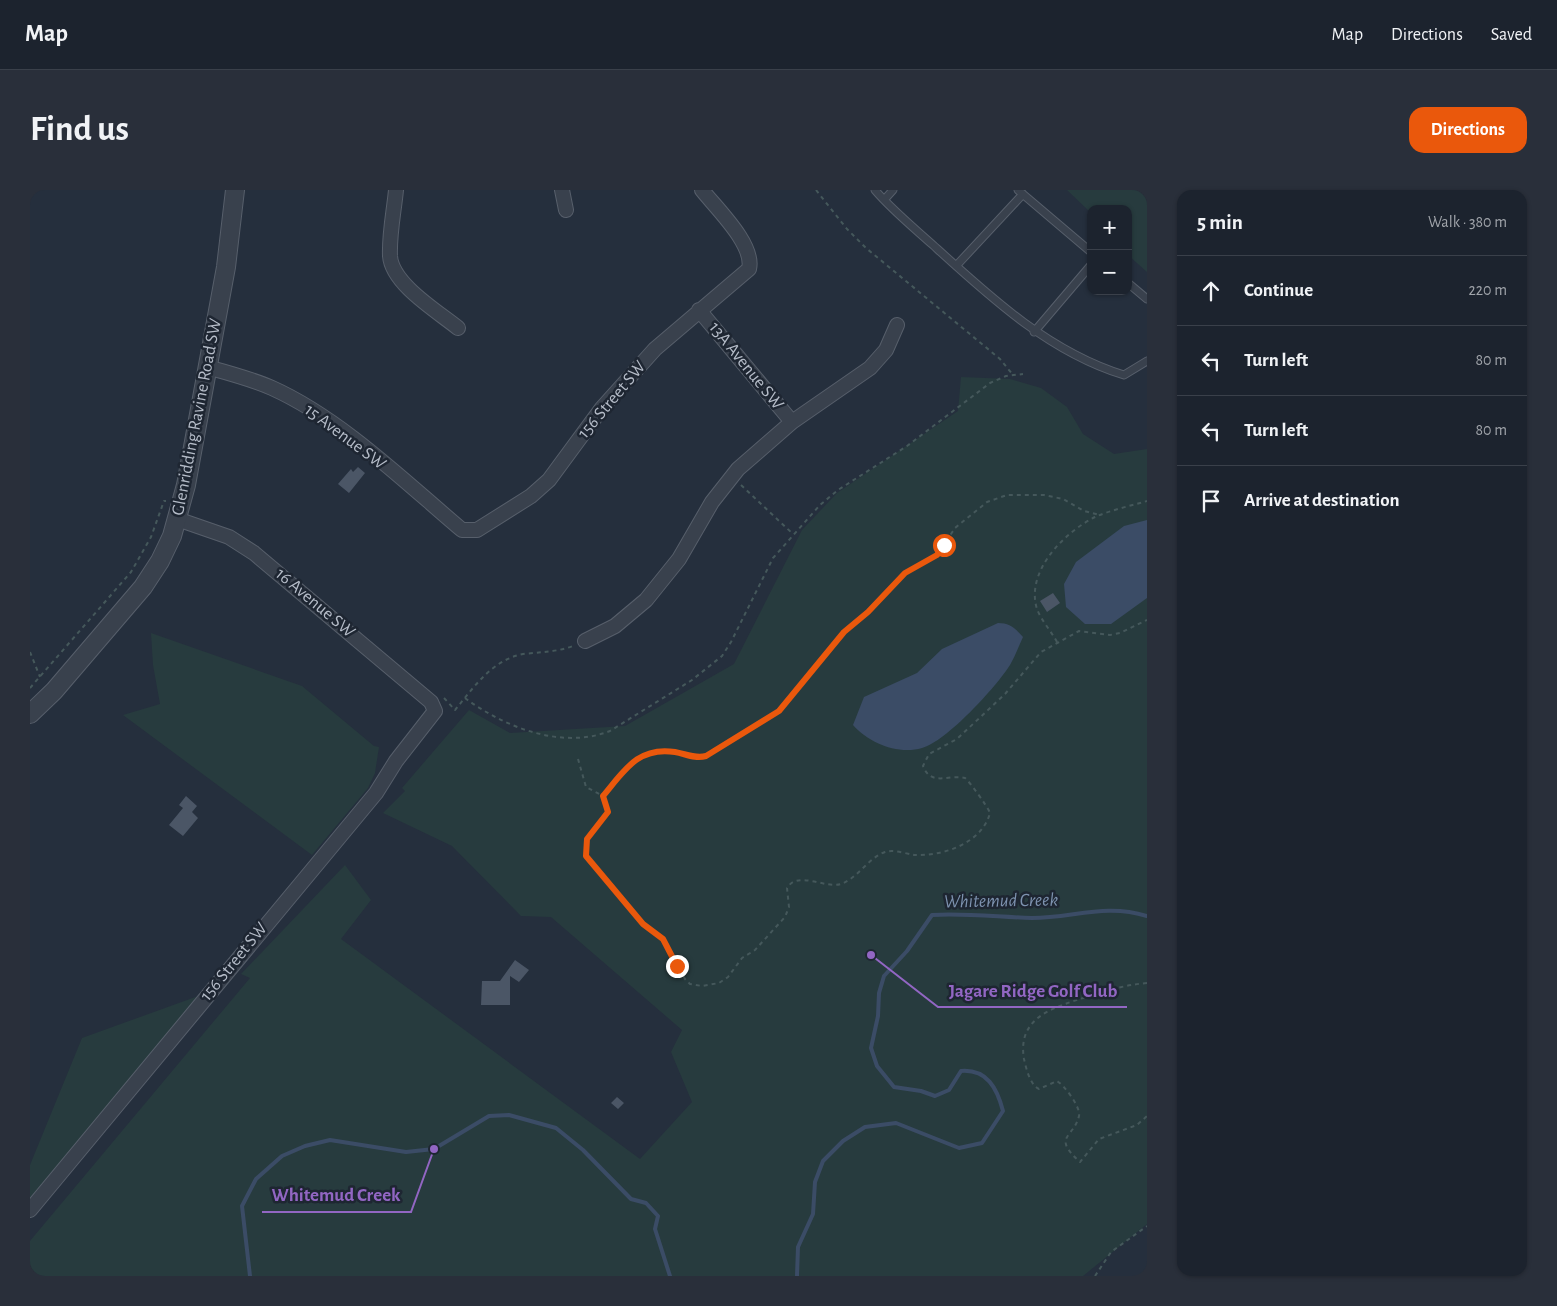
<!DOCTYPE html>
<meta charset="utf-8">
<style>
:root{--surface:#1c232e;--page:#292f3a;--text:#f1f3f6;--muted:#a0a4aa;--line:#3a404a;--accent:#ea580c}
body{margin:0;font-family:"Alegreya Sans",sans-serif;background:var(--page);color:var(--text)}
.controls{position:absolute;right:15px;top:15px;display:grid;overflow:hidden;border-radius:10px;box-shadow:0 1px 4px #0004}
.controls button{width:45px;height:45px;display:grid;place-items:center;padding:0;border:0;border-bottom:1px solid var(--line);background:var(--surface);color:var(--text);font:25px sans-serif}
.stop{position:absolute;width:15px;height:15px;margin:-11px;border:4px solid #ea580c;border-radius:50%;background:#fff}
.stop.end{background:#ea580c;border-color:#fff;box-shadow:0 1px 5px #0008}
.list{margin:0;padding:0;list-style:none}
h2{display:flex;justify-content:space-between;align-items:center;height:65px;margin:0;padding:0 20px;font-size:21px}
h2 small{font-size:16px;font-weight:400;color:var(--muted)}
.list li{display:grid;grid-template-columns:32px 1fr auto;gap:15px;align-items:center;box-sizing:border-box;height:70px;padding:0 20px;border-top:1px solid var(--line)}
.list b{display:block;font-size:19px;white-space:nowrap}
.list em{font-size:16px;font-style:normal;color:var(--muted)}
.icon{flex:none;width:28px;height:28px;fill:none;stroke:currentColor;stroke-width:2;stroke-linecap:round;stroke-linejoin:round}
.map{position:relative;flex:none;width:1117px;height:1086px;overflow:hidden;border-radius:15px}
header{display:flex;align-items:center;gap:30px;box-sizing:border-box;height:70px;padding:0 25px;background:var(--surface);border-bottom:1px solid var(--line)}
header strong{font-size:24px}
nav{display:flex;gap:28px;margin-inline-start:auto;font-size:18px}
.intro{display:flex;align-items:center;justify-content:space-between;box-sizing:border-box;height:120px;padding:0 30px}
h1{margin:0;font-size:35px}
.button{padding:12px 22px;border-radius:15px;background:var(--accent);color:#fff;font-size:18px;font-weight:700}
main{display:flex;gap:30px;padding:0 30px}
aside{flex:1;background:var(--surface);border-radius:15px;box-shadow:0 1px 4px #0004}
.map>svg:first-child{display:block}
</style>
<header>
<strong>Map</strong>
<nav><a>Map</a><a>Directions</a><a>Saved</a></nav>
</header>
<div class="intro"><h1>Find us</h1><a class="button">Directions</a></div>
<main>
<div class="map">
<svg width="1117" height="1086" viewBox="0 0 1117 1086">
<rect width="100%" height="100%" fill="#252f3d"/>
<path fill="#273b3e" d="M1037,0H1117V82L1098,65V19H1061V23Z
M931,187L980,189L1011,198L1037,217L1053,244L1084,264L1117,259V1034L1053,1086H0V1051L220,788L211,784L315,675L341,710L311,749L610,969L662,912L641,862L652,840L521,727L491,726L422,656L353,623L375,601L372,598L439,520L480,543L595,536L704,474L772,340L807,303L928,221Z
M121,443L272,496L344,556L349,557L345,583L338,598L282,665L93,525L130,514L123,475Z
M171,805L0,1009V975L52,848Z"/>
<path fill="#3b4c66" d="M1117,330V408L1081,434H1055L1036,417L1034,394L1046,372L1094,336Z
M968,433C980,433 986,439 993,447C989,456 985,466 980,475C967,496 916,552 892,558C868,565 839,553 823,535L834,507L887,483L912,459Z"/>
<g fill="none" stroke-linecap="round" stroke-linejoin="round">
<path stroke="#3b4c66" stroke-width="4" d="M220,1086L212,1016L226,989L252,966L275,956L300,950L376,962L404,959L459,926L479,925L526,938L553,960L601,1009L616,1013L628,1026L625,1039L640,1086
M767,1086L768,1057L783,1024L785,992L793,971L813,951L835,937L866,933L929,958L952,953L973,921C967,898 957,879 931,881L919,900L905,906L891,901L864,897L847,876L841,858L848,826L849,803L854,786L877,761L902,725C935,723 968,727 1002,728C1043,728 1075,713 1117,726"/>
</g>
<path fill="#4b5666" d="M328,277L335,283L319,303L308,294L321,279L323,282Z
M1023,403L1030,413L1017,422L1010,411Z
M156,606L167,616L162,622L168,628L153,646L139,635L153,618L149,615Z
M485,770L499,780L489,792L480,786V815H451L452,791H470Z
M587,907L594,913L588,919L581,913Z"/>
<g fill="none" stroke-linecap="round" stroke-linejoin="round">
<g stroke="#575f6b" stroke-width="9">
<path id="service" d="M845,0C862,20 883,37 903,55C960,107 1019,162 1094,185L1117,171
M988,0L1061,62
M854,10L863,0
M926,76L993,4
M1098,93L1117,109
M1004,142L1061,75"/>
</g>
<g stroke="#575f6b" stroke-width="16">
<path id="minor" d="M366,0C364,21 359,45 360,66C362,94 407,121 428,138
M532,0L536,20
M669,120L762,232
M177,177C199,183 222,189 242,198C311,229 375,292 432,340H447L501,306L519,290L572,218L625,159L719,79C725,55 687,19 672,0
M555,451L585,436L616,410L649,369L682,312L708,279L762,232L840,178L856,160L867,135
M0,1020L346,603L366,571L405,521L401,512L224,363L199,347L147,329"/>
</g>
<g stroke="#575f6b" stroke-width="20">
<path id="tertiary" d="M0,524L24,501L113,397L130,371L142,346L156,295L196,77L205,0"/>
</g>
<path stroke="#45585b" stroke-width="2" stroke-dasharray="4 4" stroke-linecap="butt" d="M786,0L817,39L836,58L970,169L983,185
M711,295L763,344
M1027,452C1021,441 1011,430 1007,419C995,381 1035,342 1065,327C1081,320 1100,316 1117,311
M0,462L10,487
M0,498L101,382L121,347L134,311H136
M414,508L425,520C444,497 462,470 493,464C511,462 527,462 543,456
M435,508C474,537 532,560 580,541L662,490L692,466L701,452L743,368L790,315L808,300L877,256L960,193L976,186L993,184
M548,569L556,597L573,606C590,632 543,643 558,671L613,734L633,749L655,789L660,794L672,796L689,793L698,787L712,768L725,760L755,727L759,717L757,698C768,680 795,699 811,694C828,688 838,668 855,662C864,659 876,664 885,665C914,666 952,653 960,623C958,617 939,591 935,588C919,584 901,597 893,576L899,564L927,549L975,504L1011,462L1049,441L1080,445L1090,443L1117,430
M573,606C594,581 608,556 645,562C656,564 665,569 676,566L749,521L814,442L838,422L878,380L907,365L925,338L957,312L977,305H1014L1033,309L1054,321L1070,325
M1117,793C1094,795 1075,801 1053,808C1022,818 987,828 994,869C996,878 1000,895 1009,899L1027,891C1034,895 1051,917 1049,926C1044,948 1021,946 1050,972L1069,949L1107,935L1117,926
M1065,1086L1081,1062L1117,1036"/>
<use href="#service" stroke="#39414d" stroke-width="7"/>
<use href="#minor" stroke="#39414d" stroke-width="14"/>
<use href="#tertiary" stroke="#39414d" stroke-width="18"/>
</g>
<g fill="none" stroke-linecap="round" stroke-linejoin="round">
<path stroke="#ea580c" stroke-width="6" d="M647,776L633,749L613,734L556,666L557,649L578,622L573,606C594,581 608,556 645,562C656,564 665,569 676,566L749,521L814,442L838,422L875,383L907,365L914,355"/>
</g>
<g text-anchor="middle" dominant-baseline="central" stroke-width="5" stroke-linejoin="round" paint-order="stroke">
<g font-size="18" fill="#b5bcc8" stroke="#1e2632">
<text transform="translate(716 176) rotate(51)">13A Avenue SW</text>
<text transform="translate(582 210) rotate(-50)">156 Street SW</text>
<text transform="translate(167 227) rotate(-79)">Glenridding Ravine Road SW</text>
<text transform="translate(315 247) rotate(37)">15 Avenue SW</text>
<text transform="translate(285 413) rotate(40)">16 Avenue SW</text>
<text transform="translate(204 772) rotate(-51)">156 Street SW</text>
</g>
<g font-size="19" font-style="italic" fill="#7d92af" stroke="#1e2632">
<text transform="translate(971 711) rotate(-1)">Whitemud Creek</text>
</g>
</g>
<path fill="none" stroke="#9266c3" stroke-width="2" d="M841 765L908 817H1097M404 959L381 1022H232"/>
<g fill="#9266c3" stroke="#1e2632" stroke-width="2">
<circle cx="841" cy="765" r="5"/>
<circle cx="404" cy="959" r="5"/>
</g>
<g font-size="19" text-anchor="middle" font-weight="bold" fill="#9266c3" stroke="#1e2632" stroke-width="5" stroke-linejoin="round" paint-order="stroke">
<text x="1003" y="807">Jagare Ridge Golf Club</text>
<text x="306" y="1011">Whitemud Creek</text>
</g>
</svg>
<div class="controls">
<button>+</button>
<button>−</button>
</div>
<div class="stop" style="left:914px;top:355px"></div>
<div class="stop end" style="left:647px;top:776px"></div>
</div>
<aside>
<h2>5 min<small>Walk · 380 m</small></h2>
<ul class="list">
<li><svg class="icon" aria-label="ahead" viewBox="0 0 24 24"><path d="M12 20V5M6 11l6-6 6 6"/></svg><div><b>Continue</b></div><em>220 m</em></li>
<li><svg class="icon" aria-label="left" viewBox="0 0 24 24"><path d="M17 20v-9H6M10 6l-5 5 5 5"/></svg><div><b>Turn left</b></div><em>80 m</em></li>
<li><svg class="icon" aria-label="left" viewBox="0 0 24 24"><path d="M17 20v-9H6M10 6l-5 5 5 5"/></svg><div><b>Turn left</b></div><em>80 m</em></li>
<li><svg class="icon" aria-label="arrive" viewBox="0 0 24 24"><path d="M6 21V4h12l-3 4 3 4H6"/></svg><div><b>Arrive at destination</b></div></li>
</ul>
</aside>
</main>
